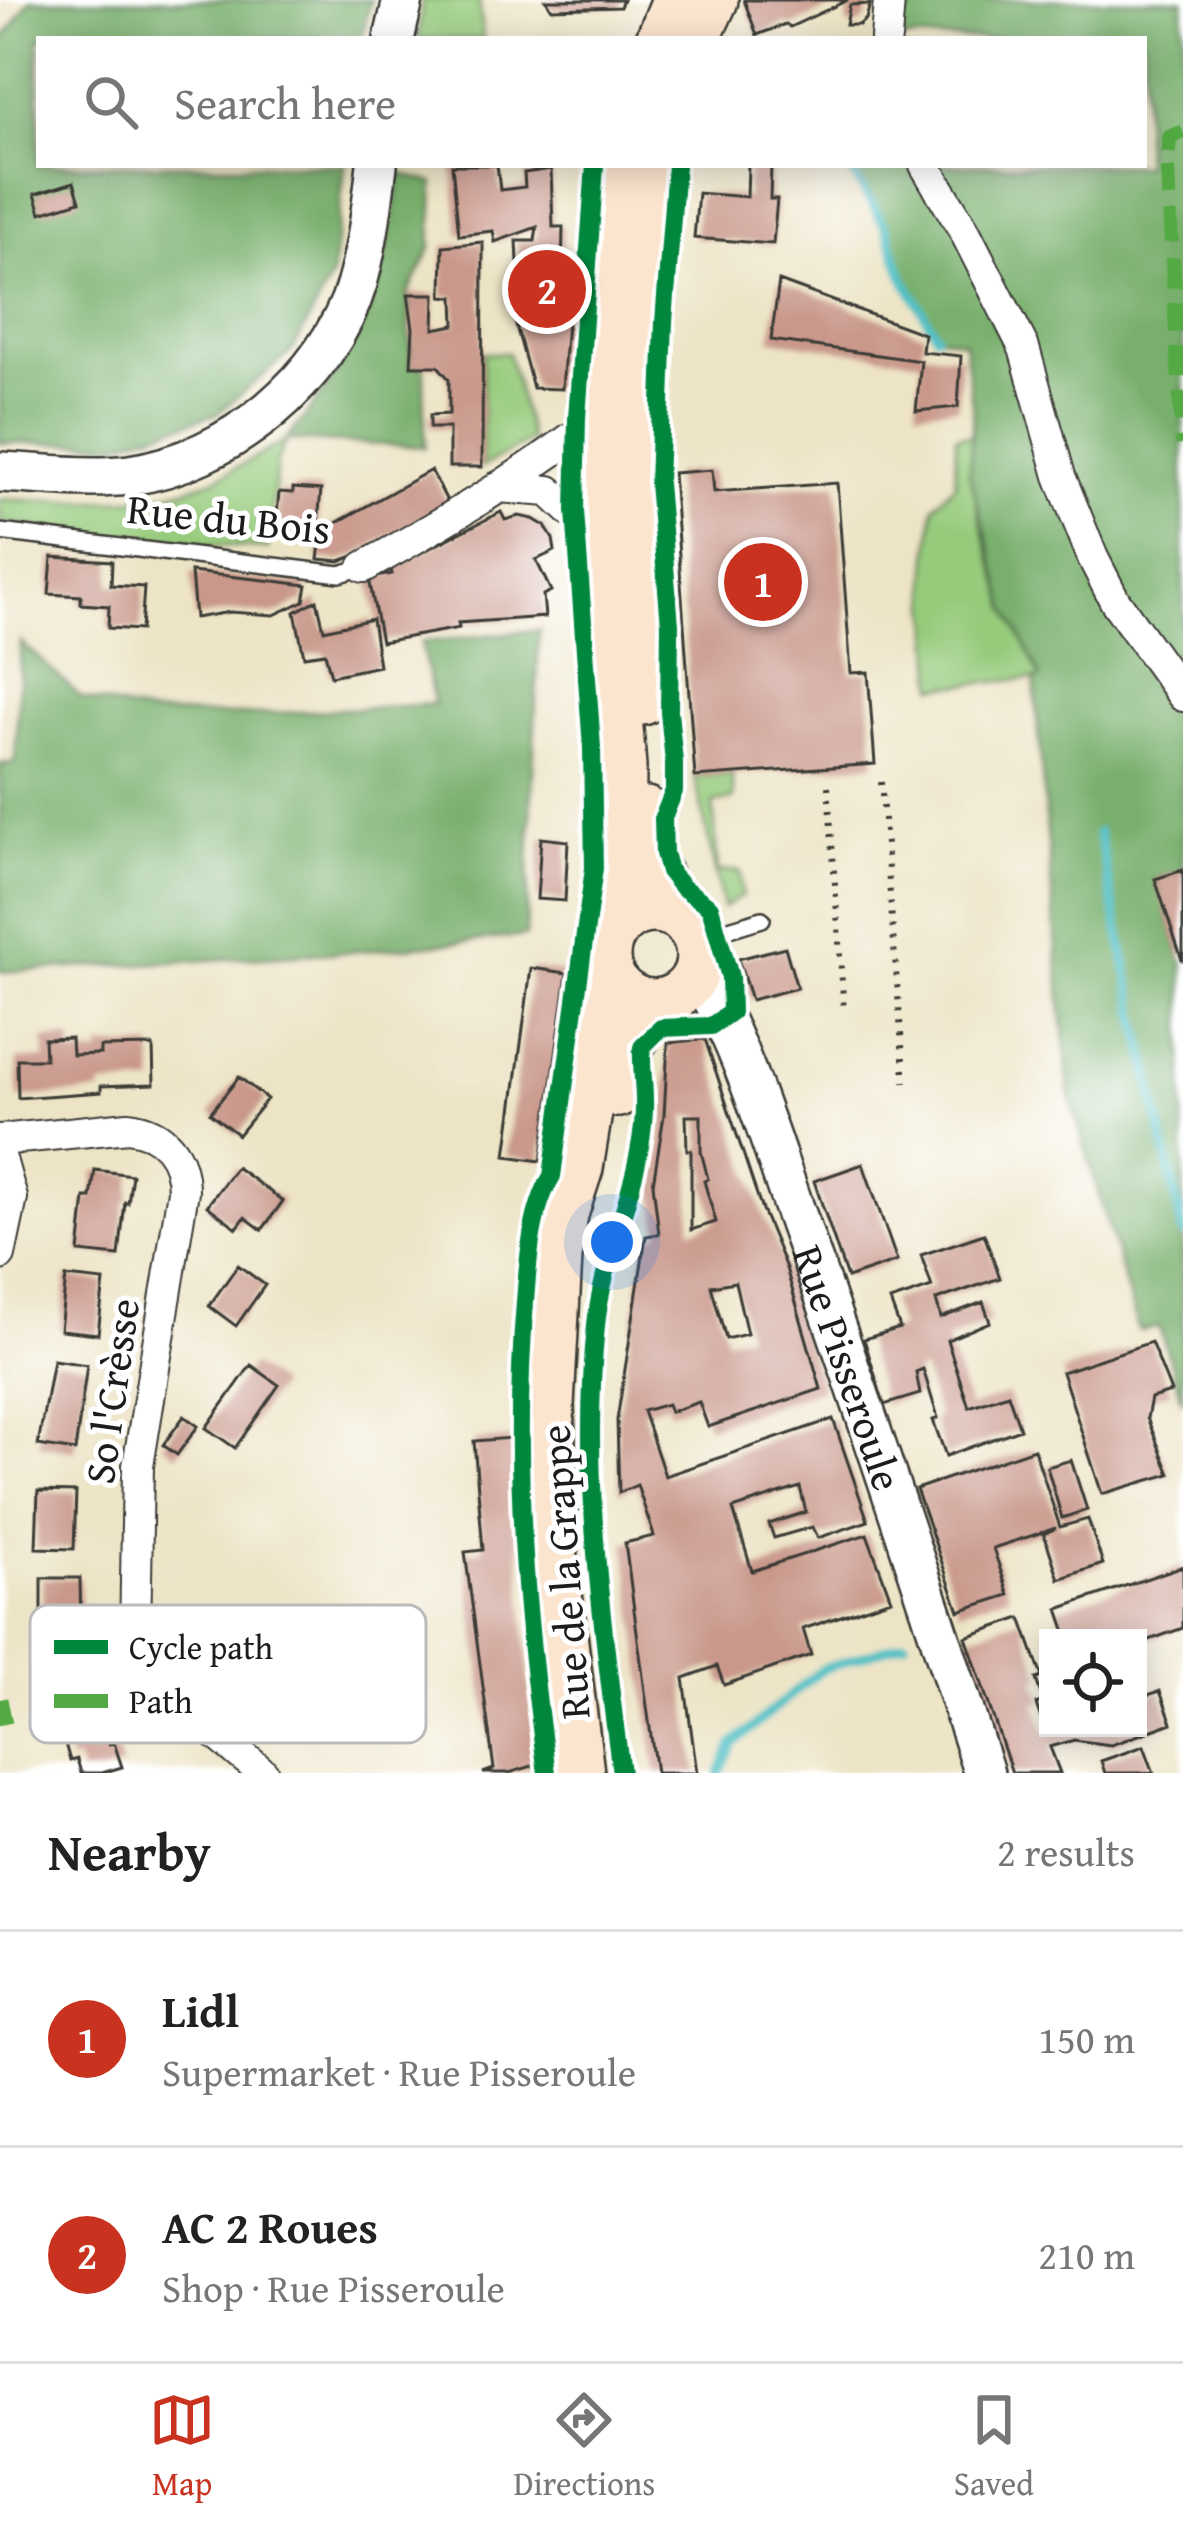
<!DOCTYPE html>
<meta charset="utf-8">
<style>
:root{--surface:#fff;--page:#f6f6f6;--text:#222;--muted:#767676;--line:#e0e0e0;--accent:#c8321e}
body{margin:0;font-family:"Gentium Book Plus",serif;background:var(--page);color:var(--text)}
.controls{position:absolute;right:36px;bottom:36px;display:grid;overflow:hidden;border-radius:0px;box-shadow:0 6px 30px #0003}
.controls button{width:108px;height:108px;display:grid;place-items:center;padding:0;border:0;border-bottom:3px solid var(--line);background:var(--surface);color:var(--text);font:60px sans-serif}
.you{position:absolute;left:612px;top:1242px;width:42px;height:42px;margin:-30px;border:9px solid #fff;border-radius:50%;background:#1a73e8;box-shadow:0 0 0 18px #1a73e833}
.badge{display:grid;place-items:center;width:78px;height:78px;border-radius:50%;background:var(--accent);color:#fff;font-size:39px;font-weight:700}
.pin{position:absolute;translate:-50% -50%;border:6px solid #fff;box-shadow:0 3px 12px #0006}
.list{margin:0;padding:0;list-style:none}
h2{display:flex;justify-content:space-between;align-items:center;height:156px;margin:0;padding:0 48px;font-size:51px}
h2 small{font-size:39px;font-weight:400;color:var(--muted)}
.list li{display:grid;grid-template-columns:78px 1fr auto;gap:36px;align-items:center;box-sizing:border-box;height:216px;padding:0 48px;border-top:3px solid var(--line)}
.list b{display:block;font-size:45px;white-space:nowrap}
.list p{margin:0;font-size:39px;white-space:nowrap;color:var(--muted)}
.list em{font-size:39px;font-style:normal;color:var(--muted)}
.icon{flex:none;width:66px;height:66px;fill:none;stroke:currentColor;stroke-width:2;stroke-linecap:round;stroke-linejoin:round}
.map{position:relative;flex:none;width:1183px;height:1773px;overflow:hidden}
.search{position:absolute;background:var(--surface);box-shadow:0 6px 30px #0003;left:36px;right:36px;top:36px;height:132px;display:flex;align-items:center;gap:30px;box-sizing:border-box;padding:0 42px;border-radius:0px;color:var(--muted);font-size:45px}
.sheet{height:588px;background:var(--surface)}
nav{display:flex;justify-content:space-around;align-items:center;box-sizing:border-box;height:168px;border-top:3px solid var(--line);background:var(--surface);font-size:33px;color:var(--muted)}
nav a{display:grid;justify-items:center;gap:6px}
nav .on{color:var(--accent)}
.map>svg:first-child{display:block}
</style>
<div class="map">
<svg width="1183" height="1773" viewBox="0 0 1183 1773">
<rect width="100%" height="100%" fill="#fff"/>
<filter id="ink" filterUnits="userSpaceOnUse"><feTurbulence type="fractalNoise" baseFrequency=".00833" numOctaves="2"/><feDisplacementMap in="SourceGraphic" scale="24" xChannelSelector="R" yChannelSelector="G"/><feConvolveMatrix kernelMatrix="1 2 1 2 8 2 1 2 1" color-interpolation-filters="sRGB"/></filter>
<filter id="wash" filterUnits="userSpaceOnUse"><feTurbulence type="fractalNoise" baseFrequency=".004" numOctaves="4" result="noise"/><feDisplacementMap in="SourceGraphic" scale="48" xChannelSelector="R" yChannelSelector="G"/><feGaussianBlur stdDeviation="2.7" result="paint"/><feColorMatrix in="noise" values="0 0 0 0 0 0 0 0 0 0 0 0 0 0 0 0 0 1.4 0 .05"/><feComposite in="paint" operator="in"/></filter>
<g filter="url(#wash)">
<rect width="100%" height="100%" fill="#ede4c6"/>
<path fill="#96cb7c" stroke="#59744c" stroke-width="3" d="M422,0H479L483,39H415L419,33Z
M483,353H508L531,440L482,467Z
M972,435C967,516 1006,606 1041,678L935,687L927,577L934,506L955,484L956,436Z
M286,440L277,461L268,549L126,540L0,522V499C68,502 148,507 212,480C237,469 261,454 286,440Z
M732,775L734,799L713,803L718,872L740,871L742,896L723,908L695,777Z"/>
<path fill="#78af6c" stroke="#4a6644" stroke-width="3" d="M30,0H371L361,39H39V165H345L332,276L293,350L217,414L120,443H0V44Z
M931,0H1183V870L1155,879L1183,962V1402L1159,1327L1139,1331L1069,1093L1034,680L1041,677L1007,609L969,473L973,412L964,342L936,335L903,276L886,227L848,165H1144V39H878L915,6Z
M400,173L434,183L431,248L408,294L411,365L424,366L425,447L286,440C363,345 384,294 400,173Z
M539,630L526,936L350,952L0,972V764L15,763L21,642L82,698L149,714L246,715L434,704L421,642Z"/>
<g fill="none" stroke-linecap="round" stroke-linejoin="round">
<path stroke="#51c0c6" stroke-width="9" d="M848,165L886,227L903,276L936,335
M1098,832L1183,1233
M719,1773L734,1743L822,1669L905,1642"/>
</g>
<g id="blocks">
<path fill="#c9988b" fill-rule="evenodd" d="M546,0H623L620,7L552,9Z
M744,0H848L790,27L786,24L757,35Z
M870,4L866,19L859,25H846L850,5Z
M452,165H497L500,190L525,187L524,173L551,169L553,227H563L561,309H568L562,389L533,388L511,307L520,306L517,241H535L537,227L495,242L493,231L459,235Z
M748,165H771L770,199H777L773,244L694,238L698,193L747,197Z
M74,182L80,201L41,213L35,194Z
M483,242L482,467H449V428H430V415L449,414V379L438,366H411L413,328L408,294H435L434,329L455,325L454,297L442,296L443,246Z
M779,281L924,334L922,352L961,356L958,407L916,411L921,361L771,340Z
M431,470L448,503L354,556L340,561L318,559L322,531Z
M712,470L714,492L837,483L851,673L868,672L875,764L695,777L673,473Z
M293,488L321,490L317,534H302L301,538L275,537L279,492L293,493Z
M501,512L505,520L519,516L533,519L545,526L553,539L555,551L536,560L551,591L543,595L545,617L458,623L459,628L381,642L369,578L392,574L391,568Z
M52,557L112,561L111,585L144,587L141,630L108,628L109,606L81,604V596L49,594Z
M191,572L274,581L307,585L304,601L274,615L230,612L195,618Z
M317,600L324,630L372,619L379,666L331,676L325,653L304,656L295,612Z
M541,838L568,841L565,901L537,899Z
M1183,870V960H1182L1155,879Z
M785,947L797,988L751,1000L738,959Z
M531,968L567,973L541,1161L506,1156Z
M71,1038L72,1055L100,1054V1047L153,1046L154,1084L101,1086V1092L18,1098L17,1059H45L44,1039Z
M705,1039L762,1210L786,1268L821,1389L708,1427L699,1402L670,1412L667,1404L643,1411L665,1476L833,1419L868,1521L818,1538L812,1527L774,1538L769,1524L806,1512L800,1487L733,1509L752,1571L867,1534L891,1599L803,1629L811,1655L724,1685L717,1666L684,1678L697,1773H656L625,1543L654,1536L637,1485L619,1493L617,1420L646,1236L659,1234L653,1184L664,1115L668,1043ZM686,1116H701V1151L708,1179L704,1181L716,1222L691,1230V1150H687ZM735,1282L747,1334L726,1339L711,1286Z
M239,1077L267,1099L238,1135L210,1113Z
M863,1164L897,1261L847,1278L814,1181Z
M236,1167L283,1201L262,1230L245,1217L237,1228L207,1206Z
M95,1170L132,1175L128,1203L125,1202L119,1256L79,1252L85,1198H91Z
M984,1234L1000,1278L936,1300L941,1318L983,1302L990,1322L947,1340L969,1407L1008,1394L1020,1429L946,1456L933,1420L938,1418L923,1369L916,1372L920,1394L884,1405L864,1339L900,1328L890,1301L932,1287L921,1255Z
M238,1265L265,1285L236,1326L209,1306Z
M66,1277L104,1281L98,1334L60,1330Z
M1151,1342L1171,1392L1151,1398L1147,1418L1170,1474L1102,1494L1062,1372Z
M53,1360L87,1365L75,1451L38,1445Z
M251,1365L279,1385L235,1448L206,1428Z
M184,1416L198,1426L177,1455L163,1445Z
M511,1438L536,1765L509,1773H483L494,1769L465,1552L483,1550L474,1441Z
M1034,1449L1060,1527L1088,1519L1103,1564L1059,1579L1044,1534L1056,1528L993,1548L1009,1595L959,1611L916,1489Z
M1071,1460L1087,1510L1062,1518L1047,1467Z
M38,1491L76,1492L74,1549L36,1548Z
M1183,1566V1628L1138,1644V1638H1068L1058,1609Z
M42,1578H80L81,1630H42Z
M1021,1618L1042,1677L1036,1679L1043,1701L1036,1704L1045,1730L1138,1728V1698L1160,1691L1172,1723L1111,1745L1074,1740L1050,1747L1060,1773H1012L966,1637Z
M81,1658L90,1698L109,1744L114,1743L122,1767L102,1773H81L77,1759L70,1761L60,1726L55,1727L43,1692L50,1690L44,1670Z
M1144,1746L1154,1773H1105L1101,1761Z"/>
</g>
</g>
<g filter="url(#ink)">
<use href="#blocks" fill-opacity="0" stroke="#3b3a36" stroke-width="3"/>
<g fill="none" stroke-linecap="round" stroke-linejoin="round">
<g stroke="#3b3a36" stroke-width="20">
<path id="service" d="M0,532L340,574L364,567
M696,939L762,919"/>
</g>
<g stroke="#3b3a36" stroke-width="34">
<path id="minor" d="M886,39L889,0
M925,165L964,230L1024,348L1060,476L1093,558L1115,601L1183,696
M498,487L549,491L606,544
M364,567C448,521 530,471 606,412
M0,1140L128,1127C164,1131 183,1156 183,1191L138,1466L135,1638L139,1662L149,1678L263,1773
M0,1156L12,1198L0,1255"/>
</g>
<g stroke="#3b3a36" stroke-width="44">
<g id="tertiary">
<path d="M394,39L403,0"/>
<path d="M0,472C41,474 88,480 129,475C228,462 329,379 357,283C368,244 372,205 377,165"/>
<path id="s1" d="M697,970C744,1047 772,1148 803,1234C866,1413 926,1592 984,1773"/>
</g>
</g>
<g stroke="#3b3a36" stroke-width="50">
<path id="secondary" d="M659,39L675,0
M697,39L715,0
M643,702L646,617L636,503L659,165
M646,810L649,855L681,919
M607 956a46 46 0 1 1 92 0a46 46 0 1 1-92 0Z
M615,928L622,887L623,767L606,544L604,452L621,165
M618,1094L628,1050L660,1002
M581,1773L555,1561L551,1405L559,1257L565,1214L580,1168L611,977"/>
</g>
<path stroke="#3b3a36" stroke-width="6" stroke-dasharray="3 9" stroke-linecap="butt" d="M881,782L905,1083
M828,786L844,1012"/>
<use href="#service" stroke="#fff" stroke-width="15"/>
<use href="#minor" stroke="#fff" stroke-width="30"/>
<use href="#tertiary" stroke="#fff" stroke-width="39"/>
<use href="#secondary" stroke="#fce5cf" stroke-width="45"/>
<path stroke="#52a943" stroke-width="15" stroke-dasharray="30 15" stroke-linecap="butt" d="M1183,132L1170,137L1167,162L1183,445
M0,1699L5,1724"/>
<g stroke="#fff" stroke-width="26">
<path id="cycleway" d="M547,1773C525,1616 512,1460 525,1302C528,1262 531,1210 552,1176L594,868L592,748L575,511L577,418L595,165
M621,1773C602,1624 581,1476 596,1325C603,1253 641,1184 644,1111C645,1090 641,1069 642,1047L661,1028L711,1026L731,1012L730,977L710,907L682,887L669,871L664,853L663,818L674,791V762L669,712L670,625L658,483L664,322L676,165"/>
</g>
<use href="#cycleway" stroke="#00873e" stroke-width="18"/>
</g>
</g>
<g text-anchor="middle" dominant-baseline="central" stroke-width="10" stroke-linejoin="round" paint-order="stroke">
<g font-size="42" fill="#1c1c1c" stroke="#fff">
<text transform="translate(229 518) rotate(6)">Rue du Bois</text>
<text stroke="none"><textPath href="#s1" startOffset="426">Rue Pisseroule</textPath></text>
<text transform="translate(111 1391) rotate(-82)">So l'Crèsse</text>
<text transform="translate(564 1572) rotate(-94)">Rue de la Grappe</text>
</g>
</g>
<rect x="30" y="1605" width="396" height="138" rx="18" fill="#fff" stroke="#bbb" stroke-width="3"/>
<rect x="54" y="1640" width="54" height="14" fill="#00873e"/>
<rect x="54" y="1694" width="54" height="14" fill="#52a943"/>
<g font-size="33" fill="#1c1c1c">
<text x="129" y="1659">Cycle path</text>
<text x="129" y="1713">Path</text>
</g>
</svg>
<div class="controls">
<button><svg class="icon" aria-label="locate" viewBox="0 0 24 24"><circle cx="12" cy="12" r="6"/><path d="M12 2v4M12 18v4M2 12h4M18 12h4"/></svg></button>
</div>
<div class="you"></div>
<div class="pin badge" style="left:763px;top:582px">1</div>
<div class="pin badge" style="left:547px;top:289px">2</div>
<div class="search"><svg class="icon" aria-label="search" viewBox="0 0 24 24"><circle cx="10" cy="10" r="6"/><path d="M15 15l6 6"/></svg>Search here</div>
</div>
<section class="sheet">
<h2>Nearby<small>2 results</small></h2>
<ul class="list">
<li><span class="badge">1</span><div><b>Lidl</b><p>Supermarket · Rue Pisseroule</p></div><em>150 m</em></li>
<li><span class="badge">2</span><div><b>AC 2 Roues</b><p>Shop · Rue Pisseroule</p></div><em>210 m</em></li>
</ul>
</section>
<nav>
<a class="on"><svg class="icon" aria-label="map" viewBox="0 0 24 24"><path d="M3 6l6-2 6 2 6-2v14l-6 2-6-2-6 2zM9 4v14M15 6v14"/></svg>Map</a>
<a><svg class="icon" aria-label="directions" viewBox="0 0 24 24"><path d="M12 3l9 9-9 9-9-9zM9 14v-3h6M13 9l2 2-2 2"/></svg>Directions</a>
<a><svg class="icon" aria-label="saved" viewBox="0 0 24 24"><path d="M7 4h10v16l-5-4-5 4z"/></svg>Saved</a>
</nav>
